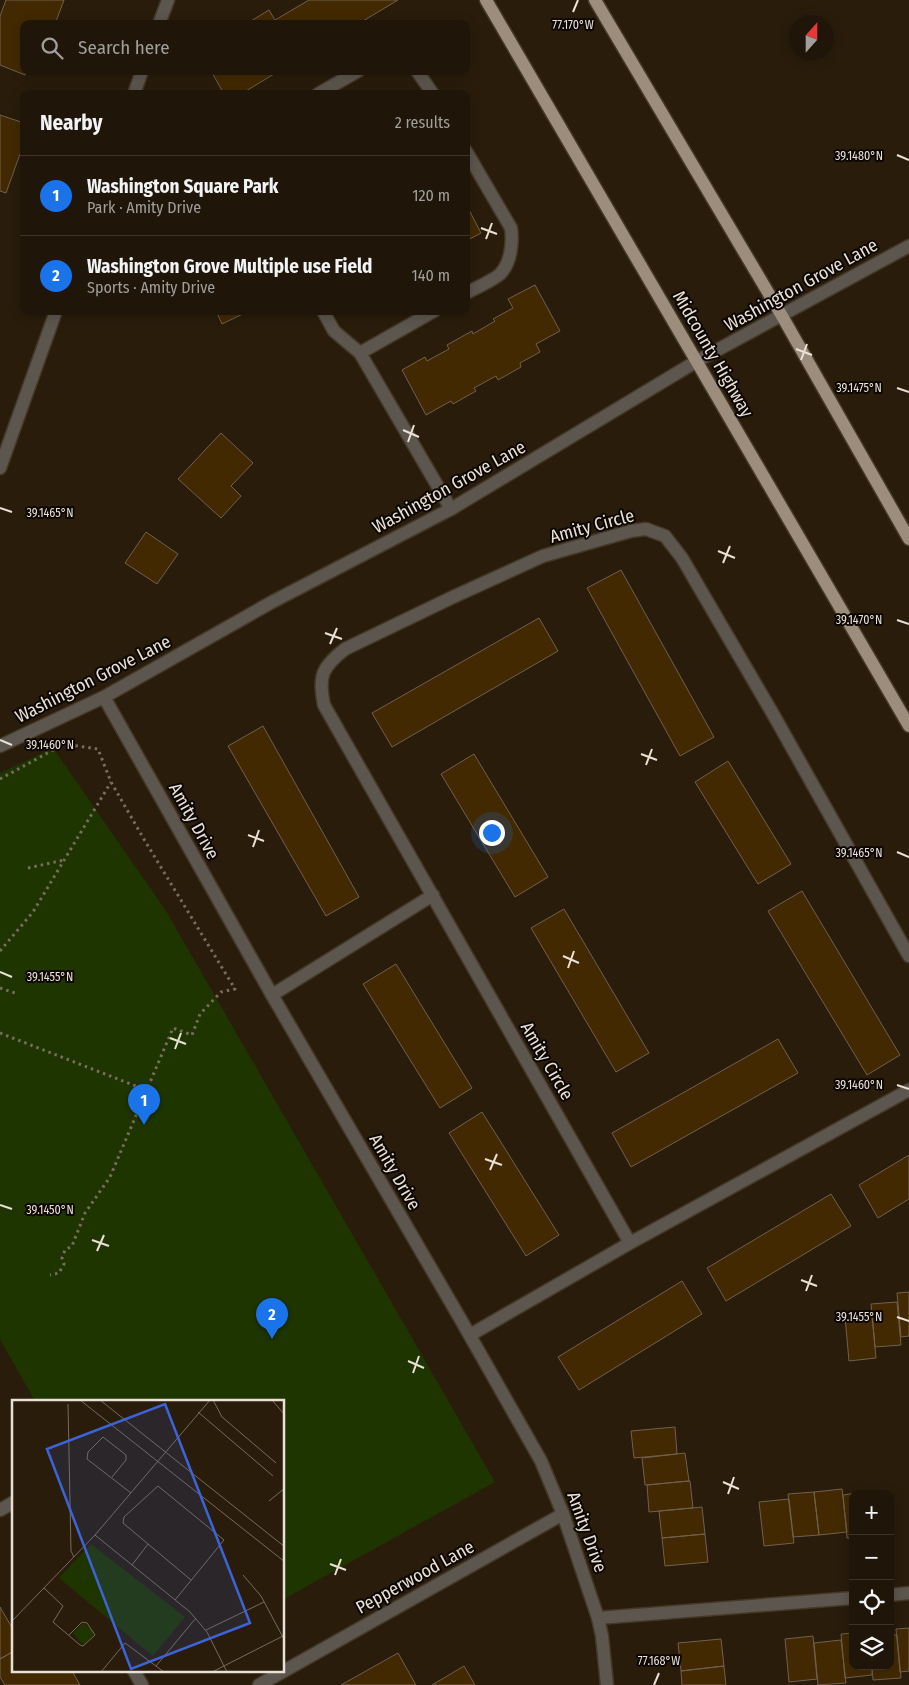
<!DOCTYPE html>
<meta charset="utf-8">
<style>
:root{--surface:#1f1508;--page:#271e12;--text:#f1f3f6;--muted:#a19f9c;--line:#3c3429;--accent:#1a73e8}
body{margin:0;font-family:"Fira Sans Condensed",sans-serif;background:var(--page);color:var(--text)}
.controls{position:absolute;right:15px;bottom:15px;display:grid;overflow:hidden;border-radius:10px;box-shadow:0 2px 12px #0003}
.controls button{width:45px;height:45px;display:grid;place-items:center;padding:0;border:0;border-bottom:1px solid var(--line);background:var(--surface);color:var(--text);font:25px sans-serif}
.compass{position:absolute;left:789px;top:15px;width:45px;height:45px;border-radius:50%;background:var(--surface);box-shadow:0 2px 12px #0003;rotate:21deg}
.you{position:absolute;left:491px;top:832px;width:18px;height:18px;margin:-12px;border:4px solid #fff;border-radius:50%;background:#1a73e8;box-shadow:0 0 0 8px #1a73e833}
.badge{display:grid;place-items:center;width:32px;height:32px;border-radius:50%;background:var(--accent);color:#fff;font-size:16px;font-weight:700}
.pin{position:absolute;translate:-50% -41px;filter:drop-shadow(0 1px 2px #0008)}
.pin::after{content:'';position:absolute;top:26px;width:18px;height:15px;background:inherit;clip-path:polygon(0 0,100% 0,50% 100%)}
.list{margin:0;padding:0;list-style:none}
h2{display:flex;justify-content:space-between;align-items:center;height:65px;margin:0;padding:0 20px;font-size:21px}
h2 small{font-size:16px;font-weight:400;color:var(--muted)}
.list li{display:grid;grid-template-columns:32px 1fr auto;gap:15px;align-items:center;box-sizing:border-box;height:80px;padding:0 20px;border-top:1px solid var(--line)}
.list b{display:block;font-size:19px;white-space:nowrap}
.list p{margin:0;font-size:16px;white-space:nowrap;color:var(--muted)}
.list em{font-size:16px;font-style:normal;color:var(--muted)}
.icon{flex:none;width:28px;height:28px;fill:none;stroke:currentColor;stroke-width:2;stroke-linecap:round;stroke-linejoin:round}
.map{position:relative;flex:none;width:909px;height:1685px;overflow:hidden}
.search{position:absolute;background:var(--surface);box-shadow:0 2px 12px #0003;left:20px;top:20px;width:450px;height:55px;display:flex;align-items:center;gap:12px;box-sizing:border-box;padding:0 18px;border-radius:10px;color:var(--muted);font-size:19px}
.panel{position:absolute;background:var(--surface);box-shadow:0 2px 12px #0003;left:20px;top:90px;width:450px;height:225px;border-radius:10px}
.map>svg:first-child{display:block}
</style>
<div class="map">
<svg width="909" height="1685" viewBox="0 0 909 1685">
<rect width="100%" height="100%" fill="#291c0b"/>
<path fill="#1f3500" d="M53,748L166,911L495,1482L284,1599V1401H35L0,1339V773Z"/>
<path fill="#422902" stroke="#70604e" d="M6,0H64L55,24L44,22L43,24H24V71H26L25,75L0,65V16Z
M309,0H398L358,24H246L269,10L275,20Z
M211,71H279L241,94H224Z
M0,115L24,123V143L6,193L0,191Z
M466,204L481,233L466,241Z
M535,285L560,331L536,344L540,352L520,363L521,367L498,380L496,376L474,388L476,391L453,404L451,401L426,415L402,370L425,357L427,361L449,349L447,345L472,331L473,334L495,321L493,319L513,308L508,299Z
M216,311H249L222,324Z
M221,433L253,463L231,486L241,496L221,518L178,479Z
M146,532L178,554L157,584L125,563Z
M621,570L714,737L680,756L587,588Z
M539,618L558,651L392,747L372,713Z
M263,726L359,897L326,916L228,746Z
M474,754L548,877L515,897L441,774Z
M728,761L791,864L758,884L695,782Z
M802,891L900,1055L867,1075L768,911Z
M564,909L649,1053L616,1072L531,928Z
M396,964L472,1088L440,1108L363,984Z
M778,1039L798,1073L631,1167L612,1133Z
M482,1112L559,1235L526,1256L449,1133Z
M909,1155V1199L878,1218L859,1185Z
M831,1194L851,1226L726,1301L707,1268Z
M682,1281L702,1314L579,1390L558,1357Z
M909,1292V1336L901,1337L897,1293Z
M897,1302L901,1345L875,1347L871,1304Z
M872,1315L876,1358L849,1361L845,1317Z
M675,1427L677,1454L634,1458L631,1431Z
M685,1453L689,1481L645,1485L642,1458Z
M689,1481H690L693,1508L649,1512L647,1485Z
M842,1489L847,1532L819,1535L814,1492Z
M870,1491V1494H853V1538H847L843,1495Z
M814,1492L819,1535L793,1537L788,1494Z
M789,1499L794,1543L764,1546L759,1502Z
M702,1507L705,1534L662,1538L659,1511Z
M705,1534L708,1562L665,1566L662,1538Z
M0,1607L14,1631V1651L0,1659Z
M909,1628V1671L900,1672L896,1629Z
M853,1633V1666H872V1675L845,1678L841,1634Z
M890,1635H897L901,1678L873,1680L872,1666H890Z
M813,1636L817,1679L789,1682L785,1639Z
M721,1639L724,1666L681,1671L678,1643Z
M841,1640L846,1683L818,1685L814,1643Z
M14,1651V1671H72L80,1685H5L0,1677V1659Z
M398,1653L416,1685H341Z
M464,1666L475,1685H432Z
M724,1666L726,1685H682L681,1671Z"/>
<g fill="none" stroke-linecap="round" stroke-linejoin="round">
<g stroke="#443827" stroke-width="15">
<path id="minor" d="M159,24L168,0
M417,71L433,94
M134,94L142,71
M318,94L358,71
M466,151L511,228C513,242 511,262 501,273C496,279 474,289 466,293
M323,311L334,331L360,353L451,509
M360,353L434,311
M0,468L56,311
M272,995L433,895
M630,1243L324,705C318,676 322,667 345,649L453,597L543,556L631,531L646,529L665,536L682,558L773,714L909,956
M470,1335L630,1243L909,1090
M0,1510L14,1502
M890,1595L909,1593
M598,1618L853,1598
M134,1671L142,1685
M284,1671L563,1514
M259,1685L284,1671"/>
</g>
<g stroke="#443827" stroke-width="15">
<path id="tertiary" d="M104,697L272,995L461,1320L541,1461L563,1514L598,1618L602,1636L607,1685
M0,746L104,697L272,602L451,509L697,361L909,246"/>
</g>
<g stroke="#443827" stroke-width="15">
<path id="primary" d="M486,0L909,726
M595,0L782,316L909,539"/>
</g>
<path stroke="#796d5f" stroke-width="3" stroke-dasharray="2.5 4" stroke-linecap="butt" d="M0,779L64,744L98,749L111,782L145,841L235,989L221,992L200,1014L192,1035L173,1028L110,1177L85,1213L72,1246L65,1250L62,1258L64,1264L59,1273L50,1275
M28,868L64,860
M0,951L33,912L111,782
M0,988L15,993
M0,1033L146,1090"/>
<use href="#minor" stroke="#5d564e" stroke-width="12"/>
<use href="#tertiary" stroke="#5d564e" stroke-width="12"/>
<use href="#primary" stroke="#9c8d7c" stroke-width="12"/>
</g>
<path fill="none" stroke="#eae1d6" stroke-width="2" d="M573,12L578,0M897,155L909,160M481,228L497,234M486,239L492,223M796,349L812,355M801,360L807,344M897,388L909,392M403,430L419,437M408,442L414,425M0,508L12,512M718,551L735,558M723,563L730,546M897,620L909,624M325,633L342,639M330,644L337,628M0,740L12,745M641,754L657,760M646,765L652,749M248,835L264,841M253,847L259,830M897,852L909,857M563,956L579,963M568,968L574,951M0,972L12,977M170,1038L186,1044M175,1049L181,1033M897,1085L909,1089M485,1159L502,1165M490,1170L497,1154M0,1205L12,1209M92,1240L109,1246M97,1251L104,1235M801,1280L817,1286M806,1291L812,1275M897,1317L909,1321M408,1361L424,1368M413,1373L419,1356M723,1482L739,1489M728,1494L734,1477M330,1564L346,1570M335,1575L341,1559M654,1685L659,1673"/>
<g text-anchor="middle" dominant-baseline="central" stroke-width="4" stroke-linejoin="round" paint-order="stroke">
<g font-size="18" fill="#eae1d6" stroke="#0d0703">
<text transform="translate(801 285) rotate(-29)">Washington Grove Lane</text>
<text transform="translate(713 354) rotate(60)">Midcounty Highway</text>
<text transform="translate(449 487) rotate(-29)">Washington Grove Lane</text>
<text transform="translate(592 526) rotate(-15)">Amity Circle</text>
<text transform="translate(93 679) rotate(-27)">Washington Grove Lane</text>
<text transform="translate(194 821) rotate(61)">Amity Drive</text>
<text transform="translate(547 1061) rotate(60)">Amity Circle</text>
<text transform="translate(395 1172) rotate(60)">Amity Drive</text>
<text transform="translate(587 1532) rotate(70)">Amity Drive</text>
<text transform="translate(415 1577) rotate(-29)">Pepperwood Lane</text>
</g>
</g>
<g transform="translate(12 1400)">
<rect width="272" height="272" fill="#291c0b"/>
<path d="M79,144L173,217L141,256L47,178ZM71,223L81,231V236L71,245L61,233Z" fill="#1f3500"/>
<path fill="none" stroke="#766b5c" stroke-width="1" d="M68,0L273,162M88,0L273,147M201,0L210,17L264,63M260,0L273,15M56,4L59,151L62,157M186,12L261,76M100,77L114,60V55L91,37L76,52L75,59L119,93M257,101L273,88M83,135L178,212L195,232L215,272M120,165L136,144M231,175L249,196L273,241M32,188L51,206L41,222L68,245L71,246L83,235L75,223L70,222L57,235M163,200L212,140L146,86L112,117L111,123L179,180M0,221L83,135L198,0M194,230L252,202M144,266L184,218M89,272L113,243L152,272M200,272L273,235"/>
<path fill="#3c64d8" fill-opacity="0.15" stroke="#3c64d8" stroke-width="2.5" d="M153,4L238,223L119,269L35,49Z"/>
<rect width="272" height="272" fill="none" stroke="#eae1d6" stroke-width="2.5"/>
</g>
<g font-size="12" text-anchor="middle" fill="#eae1d6" stroke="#0d0703" stroke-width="4" stroke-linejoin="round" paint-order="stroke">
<text x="573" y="29">77.170°W</text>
<text x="859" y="160">39.1480°N</text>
<text x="859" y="392">39.1475°N</text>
<text x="50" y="517">39.1465°N</text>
<text x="859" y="624">39.1470°N</text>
<text x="50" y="749">39.1460°N</text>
<text x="859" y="857">39.1465°N</text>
<text x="50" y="981">39.1455°N</text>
<text x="859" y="1089">39.1460°N</text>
<text x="50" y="1214">39.1450°N</text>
<text x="859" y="1321">39.1455°N</text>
<text x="659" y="1665">77.168°W</text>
</g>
</svg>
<div class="controls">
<button>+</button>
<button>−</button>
<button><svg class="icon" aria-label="locate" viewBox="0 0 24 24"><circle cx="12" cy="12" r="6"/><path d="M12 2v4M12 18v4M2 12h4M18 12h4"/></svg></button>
<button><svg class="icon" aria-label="layers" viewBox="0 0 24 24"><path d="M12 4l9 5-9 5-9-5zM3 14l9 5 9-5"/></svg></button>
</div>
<svg class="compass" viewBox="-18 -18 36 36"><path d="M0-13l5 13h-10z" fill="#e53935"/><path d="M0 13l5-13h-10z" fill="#a19f9c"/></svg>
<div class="you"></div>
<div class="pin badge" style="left:144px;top:1125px">1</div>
<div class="pin badge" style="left:272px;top:1339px">2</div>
<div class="search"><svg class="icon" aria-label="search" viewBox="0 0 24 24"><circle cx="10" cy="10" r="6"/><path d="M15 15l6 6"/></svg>Search here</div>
<section class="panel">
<h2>Nearby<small>2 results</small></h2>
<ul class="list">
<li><span class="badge">1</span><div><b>Washington Square Park</b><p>Park · Amity Drive</p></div><em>120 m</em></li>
<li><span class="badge">2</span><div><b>Washington Grove Multiple use Field</b><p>Sports · Amity Drive</p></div><em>140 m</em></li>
</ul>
</section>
</div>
